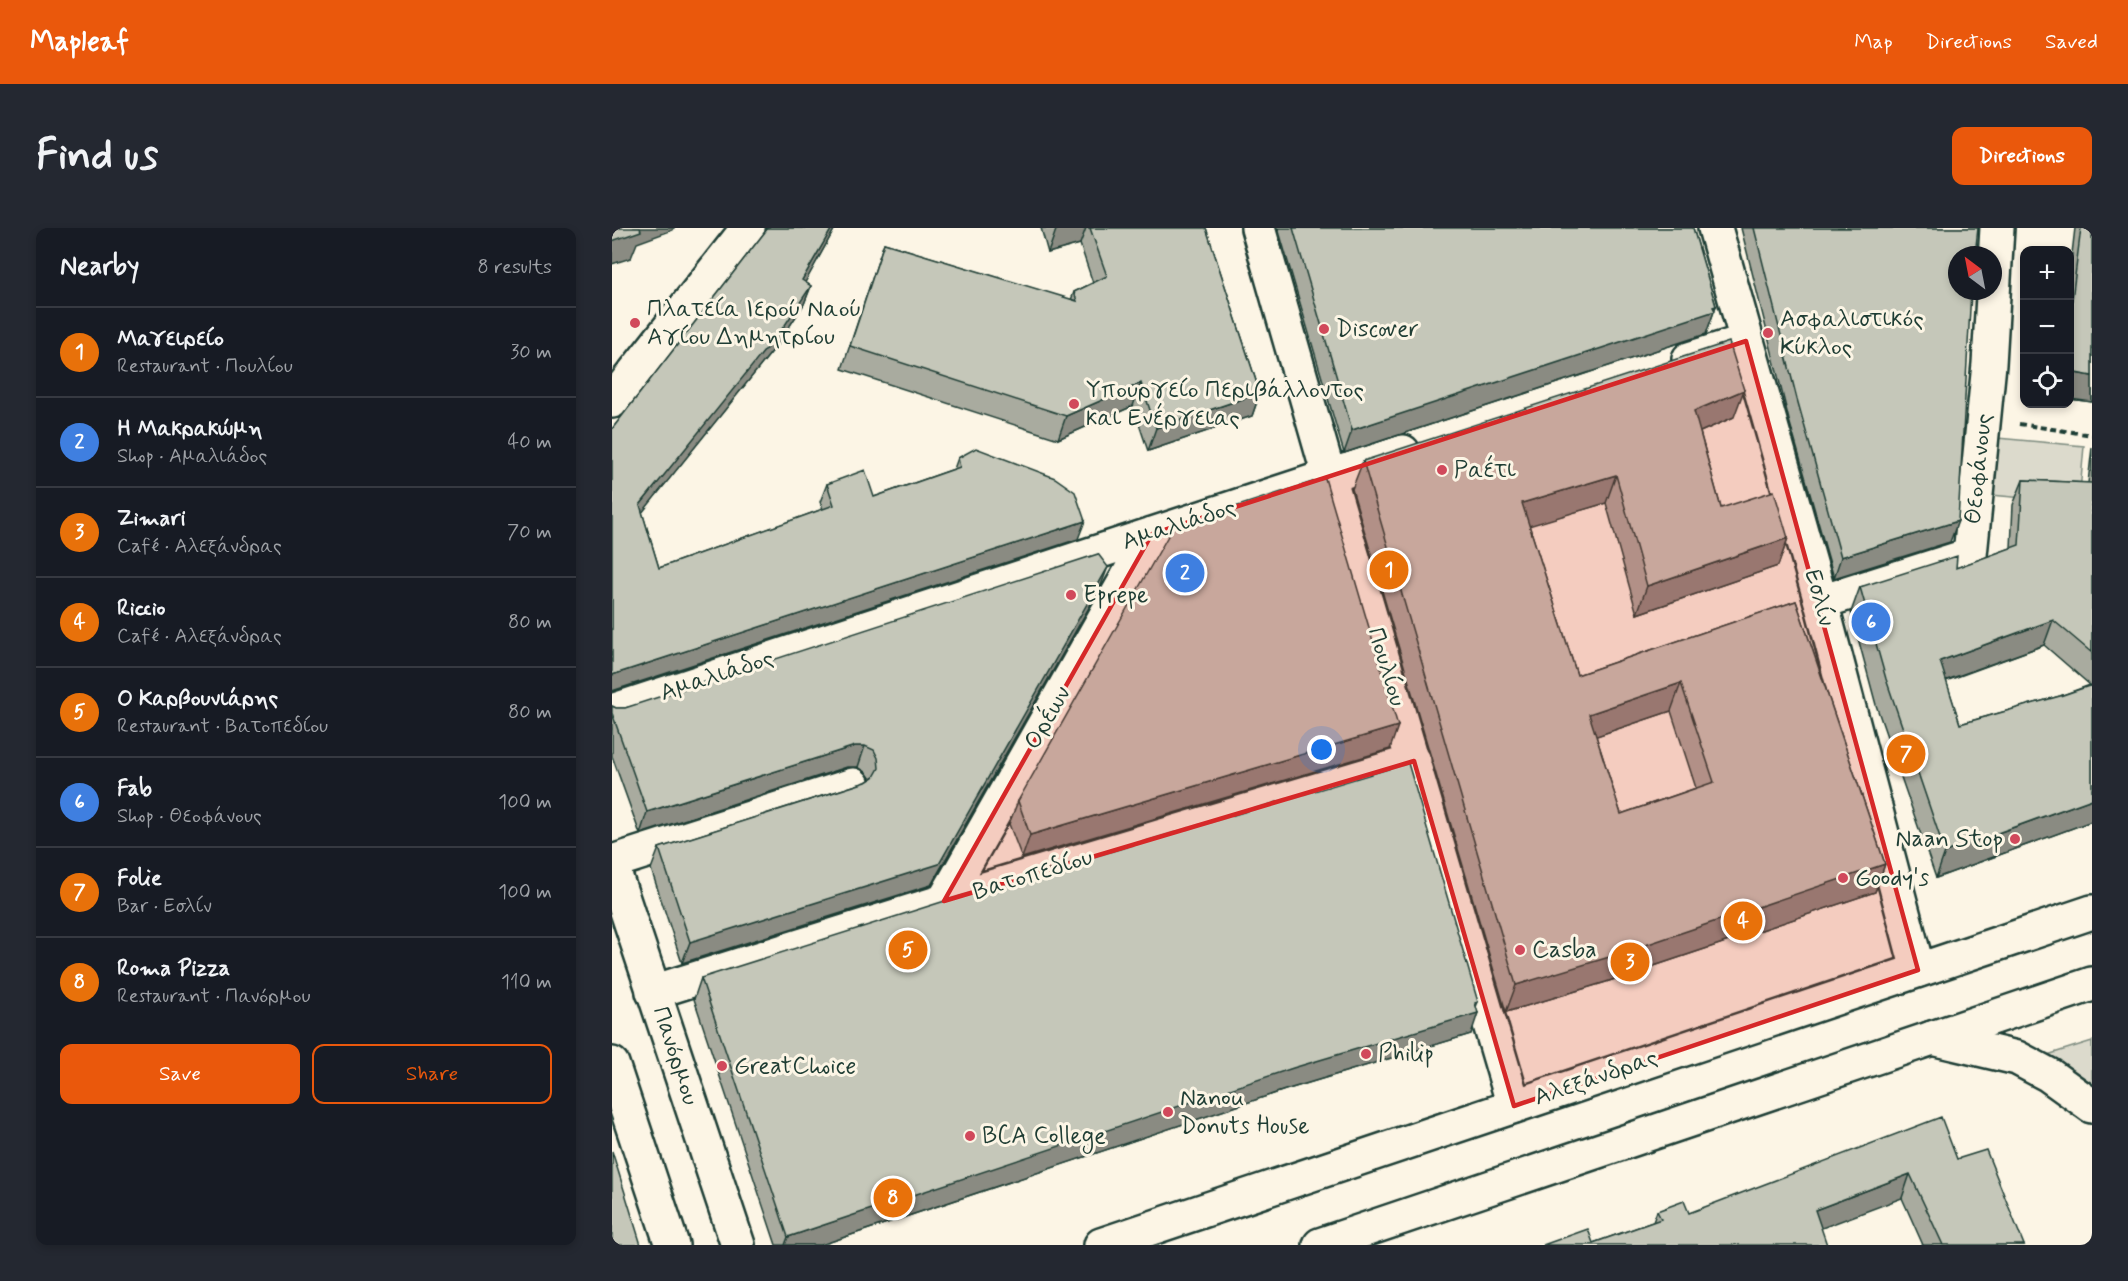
<!DOCTYPE html>
<meta charset="utf-8">
<style>
:root{--surface:#171b24;--page:#242831;--text:#f1f3f6;--muted:#9ea1a6;--line:#363941;--accent:#ea580c}
body{margin:0;font-family:Mynerve,sans-serif;background:var(--page);color:var(--text)}
.controls{position:absolute;right:18px;top:18px;display:grid;overflow:hidden;border-radius:12px;box-shadow:0 3px 9px #0003}
.controls button{width:54px;height:54px;display:grid;place-items:center;padding:0;border:0;border-bottom:2px solid var(--line);background:var(--surface);color:var(--text);font:30px sans-serif}
.compass{position:absolute;left:1336px;top:18px;width:54px;height:54px;border-radius:50%;background:var(--surface);box-shadow:0 3px 9px #0003;rotate:328deg}
.you{position:absolute;left:710px;top:522px;width:21px;height:21px;margin:-15px;border:4px solid #fff;border-radius:50%;background:#1a73e8;box-shadow:0 0 0 9px #1a73e833}
.badge{display:grid;place-items:center;width:39px;height:39px;border-radius:50%;background:var(--accent);color:#fff;font-size:20px;font-weight:700}
.pin{position:absolute;translate:-50% -50%;border:3px solid #fff;box-shadow:0 2px 6px #0006}
.list{margin:0;padding:0;list-style:none}
h2{display:flex;justify-content:space-between;align-items:center;height:78px;margin:0;padding:0 24px;font-size:26px}
h2 small{font-size:20px;font-weight:400;color:var(--muted)}
.list li{display:grid;grid-template-columns:39px 1fr auto;gap:18px;align-items:center;box-sizing:border-box;height:90px;padding:0 24px;border-top:2px solid var(--line)}
.list b{display:block;font-size:22px;white-space:nowrap}
.list p{margin:0;font-size:20px;white-space:nowrap;color:var(--muted)}
.list em{font-size:20px;font-style:normal;color:var(--muted)}
.actions{display:flex;gap:12px;padding:18px 24px}
.actions a{flex:1;padding:14px 0;border:2px solid var(--accent);border-radius:12px;text-align:center;font-size:21px;color:var(--accent)}
.actions .main{background:var(--accent);color:#fff}
.icon{flex:none;width:33px;height:33px;fill:none;stroke:currentColor;stroke-width:2;stroke-linecap:round;stroke-linejoin:round}
.map{position:relative;flex:none;width:1480px;height:1017px;overflow:hidden;border-radius:12px}
header{display:flex;align-items:center;gap:36px;box-sizing:border-box;height:84px;padding:0 30px;background:var(--accent);color:#fff}
header strong{font-size:28px}
nav{display:flex;gap:33px;margin-inline-start:auto;font-size:21px}
.intro{display:flex;align-items:center;justify-content:space-between;box-sizing:border-box;height:144px;padding:0 36px}
h1{margin:0;font-size:42px}
.button{padding:15px 27px;border-radius:12px;background:var(--accent);color:#fff;font-size:21px;font-weight:700}
main{display:flex;gap:36px;padding:0 36px}
aside{flex:1;background:var(--surface);border-radius:12px;box-shadow:0 3px 9px #0003}
.map>svg:first-child{display:block}
</style>
<header>
<strong>Mapleaf</strong>
<nav><a>Map</a><a>Directions</a><a>Saved</a></nav>
</header>
<div class="intro"><h1>Find us</h1><a class="button">Directions</a></div>
<main>
<aside>
<h2>Nearby<small>8 results</small></h2>
<ul class="list">
<li><span class="badge" style="background:#e8710a">1</span><div><b>Μαγειρείο</b><p>Restaurant · Πουλίου</p></div><em>30 m</em></li>
<li><span class="badge" style="background:#3f7fe0">2</span><div><b>Η Μακρακώμη</b><p>Shop · Αμαλιάδος</p></div><em>40 m</em></li>
<li><span class="badge" style="background:#e8710a">3</span><div><b>Zimari</b><p>Café · Αλεξάνδρας</p></div><em>70 m</em></li>
<li><span class="badge" style="background:#e8710a">4</span><div><b>Riccio</b><p>Café · Αλεξάνδρας</p></div><em>80 m</em></li>
<li><span class="badge" style="background:#e8710a">5</span><div><b>Ο Καρβουνιάρης</b><p>Restaurant · Βατοπεδίου</p></div><em>80 m</em></li>
<li><span class="badge" style="background:#3f7fe0">6</span><div><b>Fab</b><p>Shop · Θεοφάνους</p></div><em>100 m</em></li>
<li><span class="badge" style="background:#e8710a">7</span><div><b>Folie</b><p>Bar · Εσλίν</p></div><em>100 m</em></li>
<li><span class="badge" style="background:#e8710a">8</span><div><b>Roma Pizza</b><p>Restaurant · Πανόρμου</p></div><em>110 m</em></li>
</ul>
<div class="actions"><a class="main">Save</a><a>Share</a></div>
</aside>
<div class="map">
<svg width="1480" height="1017" viewBox="0 0 1480 1017">
<rect width="100%" height="100%" fill="#fcf5e5"/>
<filter id="ink" filterUnits="userSpaceOnUse"><feTurbulence type="fractalNoise" baseFrequency=".0167" numOctaves="2"/><feDisplacementMap in="SourceGraphic" scale="12" xChannelSelector="R" yChannelSelector="G"/><feConvolveMatrix kernelMatrix="1 2 1 2 8 2 1 2 1" color-interpolation-filters="sRGB"/></filter>
<g filter="url(#ink)">
<path fill="#dcdacc" stroke="#7e8c80" stroke-width="1.5" d="M1385,210L1472,218L1467,275L1379,267Z
M1480,813V855L1429,829Z"/>
<g fill="none" stroke-linecap="round" stroke-linejoin="round">
<g stroke="#1f3d34" stroke-width="38">
<path id="street" d="M646,0L717,248L902,878
M1103,0L1209,374L1306,742
M1077,131L1134,113
M0,173L136,0
M1209,374L1358,327L1377,136L1385,0
M0,483L791,224
M0,634L241,557
M332,673L540,306
M41,764L332,673L802,533"/>
</g>
<g stroke="#1f3d34" stroke-width="38">
<path id="secondary" d="M0,638L126,1017
M1320,810L1405,830L1437,847L1480,878
M0,836L60,1017"/>
</g>
<g stroke="#1f3d34" stroke-width="38">
<path id="primary" d="M489,1017L1480,684
M708,1017L1480,756"/>
</g>
<path stroke="#1f3d34" stroke-width="4" stroke-dasharray="6 4.5" stroke-linecap="butt" d="M1407,196L1480,207"/>
<use href="#street" stroke="#fcf5e5" stroke-width="33"/>
<use href="#secondary" stroke="#fcf5e5" stroke-width="33"/>
<use href="#primary" stroke="#fcf5e5" stroke-width="33"/>
</g>
<path fill="#a9ab9f" stroke="#1f3d34" stroke-width="1.5" fill-rule="evenodd" d="M156,0H223L193,54L199,58L192,76L166,116L30,284L47,340L211,281L208,274L215,256L262,269L342,241L346,230L466,311L0,463V201Z
M429,0H594L648,165L640,188L536,223L521,178L446,211L230,141L272,15L459,72L462,64L481,55L468,16L436,25Z
M666,0H1081L1104,78L1094,106L732,225Z
M1129,0H1366L1345,27L1338,314L1222,350L1177,192Z
M1463,0H1480V174L1458,171V43Z
M1122,189L1088,204L1109,280L1176,310L1166,338L1025,386L994,275L917,297L965,447L1184,373L1273,636L1263,664L994,754L894,784L740,261L751,233ZM1059,483L1084,560L1009,586L984,508Z
M1480,219V593L1324,650L1264,477L1239,384L1248,359L1344,340L1399,320L1401,277L1411,252L1476,255ZM1432,417L1478,457L1448,468L1348,496L1334,453Z
M488,360L319,657L70,735L39,641L47,620L254,554L259,551L254,544L246,539H235L28,606L0,528V478L4,480H13Z
M778,521L410,630L397,596L406,573Z
M89,750L864,778L859,806L673,862L209,1017H164L82,771Z
M1345,931L1412,1017H1311L1290,970L981,1015L1041,994L1045,983L1077,985Z"/>
<path fill="#8a8b82" stroke="#1f3d34" stroke-width="1.5" d="M22,0H62L61,2L25,15L19,30L0,36V13Z
M220,0H223L184,71L190,52Z
M451,0H474L468,16L436,25L444,2Z
M199,58L192,76L166,116L21,296L28,277Z
M1104,78L1094,106L732,225L740,202Z
M1458,144L1480,148V174L1458,171Z
M529,155L521,178L446,211L454,188Z
M1132,162L1122,189L1072,211L1082,183Z
M648,165L640,188L536,223L544,200Z
M1004,247L994,275L900,303L910,275Z
M473,293L466,311L0,463V447Z
M1346,293L1338,314L1222,350L1229,329Z
M1176,310L1166,338L1025,386L1035,358Z
M496,339L488,360L319,657L70,735L78,714Z
M1441,392L1432,417L1318,458L1328,433Z
M1069,455L1059,483L967,514L977,486Z
M786,498L778,521L410,630L418,607Z
M243,518H253L246,539H235L28,606L35,584Z
M1480,571V593L1324,650L1333,624Z
M1273,636L1263,664L994,754L894,784L904,757Z
M866,774L861,786L866,785L859,806L673,862L209,1017H173L176,1009Z
M1298,946L1290,970L1194,1006L1203,982Z"/>
<path fill="#c5c7b9" stroke="#1f3d34" stroke-width="1.5" fill-rule="evenodd" d="M0,0H28L29,3L0,13Z
M156,0H220L190,52L199,58L173,97L28,277L47,340L222,277L215,256L253,242L262,269L348,239L346,230L364,220L443,250L463,264L473,293L0,447V201Z
M478,0H594L648,165L544,200L529,155L454,188L238,118L272,15L465,73L462,64L495,48Z
M681,0H1081L1104,78L1101,79L1103,83L740,202Z
M1142,0H1366L1363,27H1345V63H1359L1346,293L1229,329L1185,171Z
M1469,0H1480V148L1458,144V88Z
M1117,114L1132,162L1082,183L1109,280L1162,263L1176,310L1035,358L1004,247L910,275L965,447L1184,373L1273,636L1004,727L904,757L751,233ZM1069,455L1102,554L1009,586L977,486Z
M713,250L786,498L418,607L406,573L561,299Z
M1411,252L1480,255V425L1441,392L1328,433L1348,496L1448,468L1480,457V571L1333,624L1274,451L1248,359L1345,328L1344,340L1407,317Z
M486,326L496,339L327,636L78,714L47,620L254,554L262,549L267,540L266,530L262,522L253,518H243L35,584L0,485V478L4,480H13Z
M796,535L866,774L863,775L866,785L681,840L176,1009L89,750L336,672Z
M1329,889L1345,931L1374,922L1412,1017H1331L1298,946L1203,982L1215,1017H931L976,1001L981,1015L1049,991L1045,983L1072,973L1077,985Z
M0,923L29,1017H0Z"/>
</g>
<path fill="#d62828" fill-opacity="0.2" stroke="#d62828" stroke-width="4.5" stroke-linejoin="round" d="M1134,113L1306,742L902,878L802,533L332,673L540,306Z"/>
<g fill="#d1495b" stroke="#fcf5e5" stroke-width="2">
<circle cx="23" cy="95" r="6"/>
<circle cx="712" cy="101" r="6"/>
<circle cx="1156" cy="105" r="6"/>
<circle cx="462" cy="176" r="6"/>
<circle cx="830" cy="242" r="6"/>
<circle cx="459" cy="367" r="6"/>
<circle cx="1403" cy="611" r="6"/>
<circle cx="1231" cy="650" r="6"/>
<circle cx="908" cy="722" r="6"/>
<circle cx="754" cy="826" r="6"/>
<circle cx="110" cy="838" r="6"/>
<circle cx="556" cy="884" r="6"/>
<circle cx="358" cy="908" r="6"/>
</g>
<g text-anchor="middle" dominant-baseline="central" stroke-width="6" stroke-linejoin="round" paint-order="stroke">
<g font-size="24" fill="#1f3d34" stroke="#fcf5e5" text-anchor="start">
<text x="35" y="81">Πλατεία Ιερού Ναού<tspan x="35" dy="28">Αγίου Δημητρίου</tspan></text>
<text x="1168" y="91">Ασφαλιστικός<tspan x="1168" dy="28">Κύκλος</tspan></text>
<text x="724" y="101">Discover</text>
<text x="474" y="162">Υπουργείο Περιβάλλοντος<tspan x="474" dy="28">και Ενέργειας</tspan></text>
<text x="842" y="242">Ραέτι</text>
<text x="471" y="367">Eprepe</text>
<text x="1391" y="611" text-anchor="end">Naan Stop</text>
<text x="1243" y="650">Goody's</text>
<text x="920" y="722">Casba</text>
<text x="766" y="826">Philip</text>
<text x="122" y="838">GreatChoice</text>
<text x="568" y="870">Nanou<tspan x="568" dy="28">Donuts House</tspan></text>
<text x="370" y="908">BCA College</text>
</g>
<g font-size="24" fill="#1f3d34" stroke="#fcf5e5">
<text transform="translate(1367 241) rotate(-84)">Θεοφάνους</text>
<text transform="translate(567 297) rotate(-18)">Αμαλιάδος</text>
<text transform="translate(1207 370) rotate(75)">Εσλίν</text>
<text transform="translate(774 439) rotate(73)">Πουλίου</text>
<text transform="translate(105 448) rotate(-18)">Αμαλιάδος</text>
<text transform="translate(436 490) rotate(-60)">Ορέων</text>
<text transform="translate(421 647) rotate(-17)">Βατοπεδίου</text>
<text transform="translate(63 828) rotate(72)">Πανόρμου</text>
<text transform="translate(984 850) rotate(-19)">Αλεξάνδρας</text>
</g>
</g>
</svg>
<div class="controls">
<button>+</button>
<button>−</button>
<button><svg class="icon" aria-label="locate" viewBox="0 0 24 24"><circle cx="12" cy="12" r="6"/><path d="M12 2v4M12 18v4M2 12h4M18 12h4"/></svg></button>
</div>
<svg class="compass" viewBox="-18 -18 36 36"><path d="M0-13l5 13h-10z" fill="#e53935"/><path d="M0 13l5-13h-10z" fill="#9ea1a6"/></svg>
<div class="you"></div>
<div class="pin badge" style="left:777px;top:342px;background:#e8710a">1</div>
<div class="pin badge" style="left:573px;top:345px;background:#3f7fe0">2</div>
<div class="pin badge" style="left:1018px;top:734px;background:#e8710a">3</div>
<div class="pin badge" style="left:1131px;top:693px;background:#e8710a">4</div>
<div class="pin badge" style="left:296px;top:722px;background:#e8710a">5</div>
<div class="pin badge" style="left:1259px;top:394px;background:#3f7fe0">6</div>
<div class="pin badge" style="left:1294px;top:526px;background:#e8710a">7</div>
<div class="pin badge" style="left:281px;top:970px;background:#e8710a">8</div>
</div>
</main>
